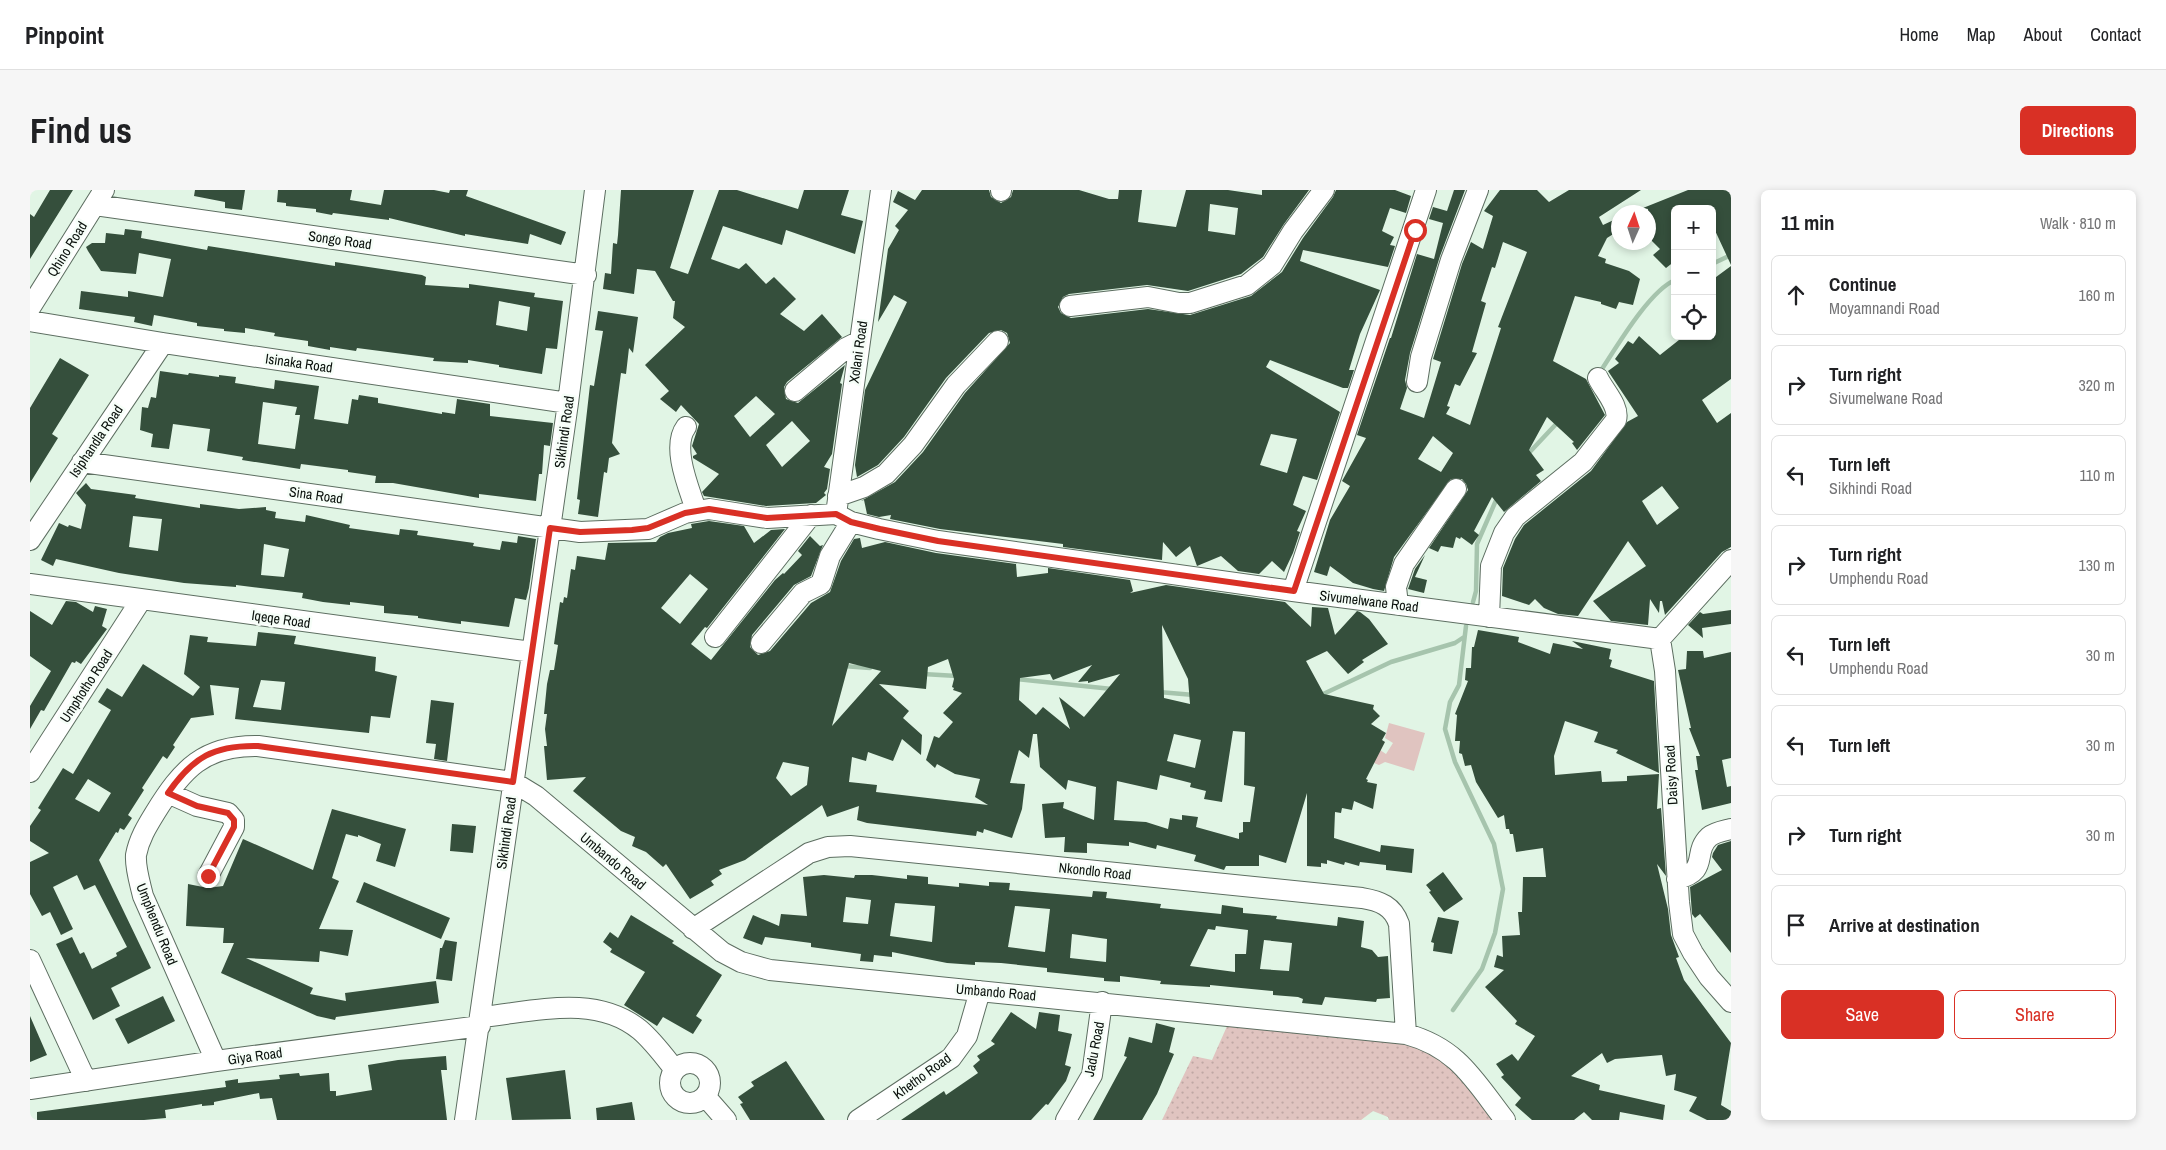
<!DOCTYPE html>
<meta charset="utf-8">
<style>
:root{--surface:#fff;--page:#f6f6f6;--text:#202124;--muted:#757577;--line:#e0e0e0;--accent:#d93025}
body{margin:0;font-family:"Archivo Narrow",sans-serif;background:var(--page);color:var(--text)}
.controls{position:absolute;right:15px;top:15px;display:grid;overflow:hidden;border-radius:8px;box-shadow:0 2px 8px #0003}
.controls button{width:45px;height:45px;display:grid;place-items:center;padding:0;border:0;border-bottom:1px solid var(--line);background:var(--surface);color:var(--text);font:25px sans-serif}
.compass{position:absolute;left:1581px;top:15px;width:45px;height:45px;border-radius:50%;background:var(--surface);box-shadow:0 2px 8px #0003;rotate:3deg}
.stop{position:absolute;width:15px;height:15px;margin:-11px;border:4px solid #d93025;border-radius:50%;background:#fff}
.stop.end{background:#d93025;border-color:#fff;box-shadow:0 1px 5px #0008}
.list{margin:0;padding:0;list-style:none}
h2{display:flex;justify-content:space-between;align-items:center;height:65px;margin:0;padding:0 20px;font-size:21px}
h2 small{font-size:16px;font-weight:400;color:var(--muted)}
.list li{display:grid;grid-template-columns:32px 1fr auto;gap:15px;align-items:center;box-sizing:border-box;height:80px;margin:0 10px 10px;padding:0 10px;border:1px solid var(--line);border-radius:8px}
.list b{display:block;font-size:19px;white-space:nowrap}
.list p{margin:0;font-size:16px;white-space:nowrap;color:var(--muted)}
.list em{font-size:16px;font-style:normal;color:var(--muted)}
.actions{display:flex;gap:10px;padding:15px 20px}
.actions a{flex:1;padding:11px 0;border:1px solid var(--accent);border-radius:8px;text-align:center;font-size:18px;color:var(--accent)}
.actions .main{background:var(--accent);color:#fff}
.icon{flex:none;width:28px;height:28px;fill:none;stroke:currentColor;stroke-width:2;stroke-linecap:round;stroke-linejoin:round}
.map{position:relative;flex:none;width:1701px;height:930px;overflow:hidden;border-radius:8px}
header{display:flex;align-items:center;gap:30px;box-sizing:border-box;height:70px;padding:0 25px;background:var(--surface);border-bottom:1px solid var(--line)}
header strong{font-size:24px}
nav{display:flex;gap:28px;margin-inline-start:auto;font-size:18px}
.intro{display:flex;align-items:center;justify-content:space-between;box-sizing:border-box;height:120px;padding:0 30px}
h1{margin:0;font-size:35px}
.button{padding:12px 22px;border-radius:8px;background:var(--accent);color:#fff;font-size:18px;font-weight:700}
main{display:flex;gap:30px;padding:0 30px}
aside{flex:1;background:var(--surface);border-radius:8px;box-shadow:0 2px 8px #0003}
.map>svg:first-child{display:block}
</style>
<header>
<strong>Pinpoint</strong>
<nav><a>Home</a><a>Map</a><a>About</a><a>Contact</a></nav>
</header>
<div class="intro"><h1>Find us</h1><a class="button">Directions</a></div>
<main>
<div class="map">
<svg width="1701" height="930" viewBox="0 0 1701 930">
<defs>
<pattern id="grass-dots" width="8" height="8" patternUnits="userSpaceOnUse" patternTransform="scale(1.25)"><rect width="8" height="8" fill="#e0c4c0"/><path d="M2 2h.1M6 6h.1" fill="none" stroke="#bfa7a4" stroke-width="1.8" stroke-linecap="round"/></pattern>
</defs>
<rect width="100%" height="100%" fill="#e1f5e5"/>
<path fill="url(#grass-dots)" d="M1198,834L1369,852C1420,865 1435,892 1466,930H1359L1358,927L1343,921L1331,930H1132L1163,866L1182,870Z"/>
<path fill="#e0c4c0" d="M1359,533L1395,543L1384,581L1355,572L1349,575L1344,573L1347,558L1356,564L1363,553L1355,548Z"/>
<g fill="none" stroke-linecap="round" stroke-linejoin="round">
<path stroke="#a6c4ad" stroke-width="4.5" d="M1682,74L1701,65
M1570,182C1586,158 1619,101 1645,90
M1497,265L1528,232
M1443,412L1446,401L1447,354L1467,308
M813,476L840,478
M893,484L927,486
M985,489L1082,499
M1129,502L1164,505
M1289,506L1361,472L1425,453L1434,447
M1423,820L1452,779L1465,743L1473,699L1464,654L1425,572L1415,539L1420,512L1429,495L1436,436"/>
</g>
<path fill="#354f3c" fill-rule="evenodd" d="M20,0H43L0,69V24L4,27Z
M165,0H215L212,20L195,18V12L164,6Z
M248,0H322L320,10L351,15L354,0H404L419,3L420,0H438L436,6L536,42L531,55L500,44L498,54L435,44V46L359,28V30L303,23L302,25L286,22V19L256,16V13L247,12Z
M591,0H664L640,78L658,84L689,0H707L768,19L774,0H819L811,25L833,31L825,64L756,40L752,55L693,36L681,69L709,79L716,73L736,94L744,87L766,109L750,124L774,141L792,124L812,147L757,192L754,197L756,209L768,213L815,175L810,193L812,194L802,264L794,277L800,279L797,299L794,303L796,305L786,313L736,316L674,306L672,302L689,284L663,268V266L667,264L662,256L669,234L651,215L646,222L630,209L639,201L615,175L655,137L643,128L645,111H643L625,81L607,79L604,104L573,99L575,83L581,84L583,53L587,54L588,45ZM726,206L745,224L720,247L704,226ZM762,231L780,251L752,277L736,255Z
M892,0H959L961,7L971,13L981,7L983,0H1049L1079,9H1088L1089,0H1112L1108,32L1146,37L1156,0H1198L1232,5V0H1279L1254,34L1233,67L1211,84L1158,101L1117,95L1039,104L1033,107L1028,117L1031,123L1041,128L1118,119L1160,125L1221,106L1252,82L1273,48L1303,7L1306,0H1365L1381,6L1376,23L1360,18L1352,41L1364,47L1360,55L1365,56L1358,77L1273,60L1270,71L1350,100L1330,144L1319,180H1324L1318,198H1313L1240,170L1236,177L1310,222L1287,290L1273,286L1271,291L1263,315L1276,321L1267,341L1270,342L1263,363L1254,382L1242,371L1229,384L1208,381L1191,366L1167,376L1160,356L1146,367L1133,352L1132,370L1033,357V354L910,339L860,329L861,325L849,327L837,324L834,310L831,311L865,292L893,262L935,203L980,153L977,143L971,140L959,143L916,188L874,247L848,275L827,287L825,275L835,200L877,112L864,105L848,132L858,59L869,40L865,36L878,20L863,12L868,1L885,10ZM1180,14L1208,18L1205,45L1178,41ZM1241,244L1267,249L1257,283L1230,275Z
M1424,0H1435L1410,66L1380,163L1375,190L1377,198L1370,219L1394,228L1411,172L1403,169L1432,74L1441,52L1453,59L1463,26L1454,21L1470,0H1507L1519,12L1539,0H1611L1569,27L1573,35L1588,28V41L1577,48L1568,66L1576,69L1575,73L1599,81L1610,89L1603,115L1589,112L1586,119L1571,114V112L1545,106L1523,171L1556,189L1575,225L1547,260L1542,253L1544,252L1517,227L1499,260L1514,280L1506,285L1511,291L1474,322L1462,307L1444,341L1449,345L1442,355L1431,347L1430,349L1426,347L1423,358L1411,356L1408,362L1399,358L1438,300L1436,294L1432,289H1421L1364,367L1354,401L1343,399L1323,393L1300,376L1297,386L1284,382L1300,330L1320,296L1312,291L1336,248L1327,245L1360,148H1361L1387,64L1404,69L1413,33L1399,29L1403,17L1417,21ZM1473,52L1497,62L1468,137L1471,138L1440,235L1416,224L1420,217L1417,216L1425,194L1430,196L1447,163L1442,162L1456,113L1451,111L1462,77L1465,78ZM1403,246L1423,263L1411,282L1388,269Z
M1658,0H1701V75L1682,34V19H1645V71L1636,78L1623,65L1630,59L1618,47V19L1613,18Z
M95,39L112,41L111,48L177,60L178,56L305,76V72L392,85L396,87L395,95L439,98V94L505,103L504,107L533,111L527,159L516,158L512,184L469,177V175L438,170V173L403,171L404,168L327,158L326,161L300,157V160L278,156V151L244,146L245,143L215,138V143L194,141V139L167,136V133L124,125L122,136L104,132L105,127L49,119L51,101L98,107V101L133,107L141,69L109,63L106,84L71,81L58,61L56,57L62,53H75L76,43L94,45ZM469,111L500,117L497,141L466,135Z
M1701,76V189L1672,210L1687,233L1701,223V357L1692,362L1635,425L1632,411H1630L1629,423L1620,409L1618,435L1581,431L1563,411L1616,376L1598,351L1548,426L1528,424L1514,418L1505,409L1499,415L1472,406L1473,378L1485,349L1494,335L1561,281L1597,232L1608,226L1578,181L1589,173L1585,169L1598,151L1603,154L1609,146L1630,165L1654,146H1682V90ZM1632,296L1649,318L1627,335L1612,311Z
M568,121L608,127L603,163L599,158L596,184L591,183L587,213L582,253L590,264L579,268L577,283L574,282L568,327L548,324L550,310L547,309L560,195L564,196L573,141L565,140Z
M30,168L59,185L22,244L28,248L0,293V218Z
M130,181L158,185L159,183L189,187V185L206,187L205,193L244,199L245,190L289,196L284,229L318,234L322,209L328,210L329,205L348,208V213L412,224V222L425,224L427,209L460,214V226L523,233L520,256L514,255L512,284H509L506,311L449,304V308L363,293H345L346,286L318,282V280L271,274L270,279L212,270L213,267L177,261L180,239L143,234L139,259L121,257L123,244L110,240L112,217L118,218L121,207L126,208ZM233,212L267,217L265,225H270L265,259L228,254Z
M56,293L61,299L106,305L105,308L170,318V314L209,319L236,317V320L246,322L245,328L275,332L276,325L320,335L319,338L369,345L370,339L388,341L387,345L444,353L443,356L470,360L472,351L487,353L488,346L506,349L499,398L496,410L485,408L479,437L431,431V434L423,433L388,428V426L354,423V416L320,412V415L293,412L272,408L273,403L206,395V397L154,393L89,383L26,369L23,376L11,370L29,333L38,337L39,335L51,339L56,315L46,303ZM103,326L132,329L128,361L99,357ZM234,354L259,359L254,387L231,385Z
M679,331L714,336L724,353L741,340L755,339L677,438L675,437L661,454L681,470L745,390L753,383L754,384L772,365L768,361L780,346L790,356L793,355L781,386L764,395L722,445L720,457L728,465L740,461L781,413L800,402L811,371L824,349L830,348L832,358L855,352L906,363L986,374L987,387L1018,383V378L1100,390L1103,401L1100,403L1136,395L1255,412L1281,437L1282,417L1298,418L1305,445L1327,421L1330,422L1339,429L1358,454L1332,470L1334,472L1318,484L1297,461L1276,471L1294,504L1344,515L1343,519L1350,526L1341,534L1356,543L1352,550L1355,552L1336,589L1338,590L1337,592L1347,594L1343,619L1324,611L1322,620L1312,618L1311,623L1305,622L1304,648L1350,662L1351,655L1384,659L1382,683L1356,680V675L1330,672L1329,676L1315,672L1314,675L1297,670V674L1291,673V677L1277,676V603L1256,673L1229,665V676H1196L1194,680L1164,671L1166,665L1127,655L1126,659L1099,652V656L1057,653V663L1034,662L1035,647L1015,648L1012,614L1034,612L1033,618L1064,630L1066,597L1038,590L1036,600L1010,577L1007,544H1003L999,568L989,560L980,593L995,594L992,619L982,648L954,639L953,643L947,641L946,646L837,633L827,630L829,616L797,627L792,615L715,670L689,680L692,684L681,691L684,695L660,709L636,674L633,677L616,662L602,656L605,647L591,641L543,601L556,587L517,590L514,556H517L515,539L517,524H514L517,494L520,480H524L528,455L524,454L530,412L533,413L534,407L537,408L541,379L545,380L547,366L575,370L578,353L626,352L630,347L638,343L662,338L661,334ZM660,384L678,399L650,434L631,418ZM1132,435L1158,489L1160,514L1134,508ZM918,469L924,489L922,497L924,498L923,500L932,503L913,523L923,532L909,548L904,546L896,570L905,578L907,574L925,584L950,589L945,607L958,615L846,602L847,595L819,592L822,567L836,571L838,562L863,571L872,549L891,565L892,545L873,528L879,521L849,494L896,499L898,477ZM819,473L851,481L802,536ZM1062,475L1048,492L1058,491V493L1090,484L1054,527L1029,507L1040,539L1013,517L1006,525L989,510L990,488L1020,484L1023,490ZM1203,541L1215,542L1214,595L1225,597L1220,632H1213V642L1209,643V649L1166,637L1168,627L1152,625V630L1140,628L1138,639L1116,632L1084,630L1087,591L1127,600L1130,585L1161,593L1160,597L1176,601L1174,609L1192,612ZM1144,544L1171,550L1165,578L1137,571ZM753,572L779,577L777,595L761,606L746,588Z
M1395,365L1385,387L1397,390L1394,403L1378,399L1385,379Z
M36,411L46,412L63,422L65,416L77,419L72,436L77,439L51,474L46,471L45,473L42,472L14,521L11,520L0,539V516L21,481L0,466V421L22,435Z
M1701,420V434L1672,438L1673,448L1658,435L1670,422L1673,424Z
M1448,440L1489,447L1488,452L1520,464L1523,453L1553,459L1542,451L1581,459L1579,469L1582,470L1580,477L1624,491L1629,583L1586,563L1588,560L1564,552L1568,542L1535,531L1524,566L1525,585L1571,581L1572,592L1597,591V586L1629,584L1627,619L1631,618L1636,686L1627,674L1638,719L1641,745L1649,767L1646,768L1654,790L1701,853L1691,915L1701,921V930H1677L1659,921L1667,907L1644,900L1646,884L1636,886L1632,865L1585,869L1577,873L1572,863L1541,886L1570,895L1569,900L1635,915L1633,930L1590,922L1589,930H1562L1554,922L1544,930H1502L1485,915L1491,908L1471,887L1474,885L1466,874L1482,864L1488,871L1505,846L1485,834L1487,831L1455,797L1474,780L1464,777L1467,765L1473,767L1472,746L1490,745L1488,722H1492L1493,687H1516L1513,658L1486,662L1483,644H1480L1479,639H1476L1474,625L1468,628L1446,592L1441,575L1435,576L1432,564L1429,563L1430,551H1425L1427,525L1425,524L1438,491L1435,490L1436,478H1441L1442,457H1444Z
M228,442L266,446L264,454L346,467L345,481L367,486L360,528L341,526L339,543L205,529L209,498L180,495L184,525L161,528L143,555L145,557L137,569L133,566L112,598L114,600L98,625L102,628L94,640L90,638L88,643L86,642L69,670L121,778L81,798L90,816L63,830L26,754L42,747L50,764L54,762L62,779L87,766L86,763L97,757L65,695L54,700L47,685L23,697L43,739L31,745L20,722L12,726L0,704V672L19,663L0,651V636L11,620L8,618L33,578L43,584L81,520L68,512L77,498L92,507L113,474L163,506L170,497L154,484L160,445L178,447L177,452L226,456ZM231,490L255,492L251,520L223,517ZM58,589L81,603L69,622L45,609Z
M1657,461H1673L1674,468L1701,462V568L1692,570L1697,597L1701,596V613L1672,620L1665,580H1668L1666,566H1670L1659,538H1661L1648,480L1656,479Z
M401,510L424,513L417,571L404,569L406,554L396,553Z
M302,619L376,639L365,677L346,671L351,654L328,645V647L316,644L302,688L309,691L289,739L323,740L318,766L290,761L289,772L216,768L283,798L280,804L316,811L315,803L406,791L409,813L306,827L305,830L287,826L191,783L204,753H193L194,738L156,736L158,694L178,698L193,696L213,649L283,680Z
M422,634L446,636L443,663L420,661Z
M1701,651V763L1670,724L1665,728L1662,724L1660,697L1692,680L1682,667L1683,663L1688,655Z
M1413,682L1433,709L1414,722L1399,702L1401,701L1396,695Z
M794,685L824,688L825,685H842L877,689V685L898,687V694L929,697V693L959,696V692L980,693L979,700L1062,707L1063,701L1077,702L1076,708L1131,714L1130,718L1191,724L1192,715L1213,718V723L1247,726L1246,729L1307,736L1308,727L1334,731L1331,757L1342,760L1348,767L1358,766L1360,808L1347,809L1346,812L1295,807L1292,815L1272,813L1273,809L1268,807L1243,805V801L1180,795V797L1130,794L1131,791L1090,786V792L1074,791V788L1017,782V778L971,773L945,772V775L917,773L862,762V767L844,765L843,772L830,771L831,764L781,757V753L735,747L732,755L713,748L723,725L749,736L751,724L777,726L773,687ZM816,707L841,710L838,734L813,732ZM865,713L905,716L902,752L860,746ZM985,716L1020,719L1015,762L978,757ZM1186,736L1218,740L1216,764H1205V782L1160,776L1178,739L1185,740ZM1042,744L1077,749L1076,772L1040,768ZM1234,750L1262,753L1259,781L1230,779Z
M334,692L420,728L411,749L326,712Z
M601,725L644,751L642,753L692,785L666,826L672,830L663,844L633,827L627,836L594,815L615,782L580,762L582,759L573,752L580,742L588,748Z
M1408,727L1429,731L1422,764L1403,761L1404,753L1401,752Z
M415,750L427,752L422,791L406,789L410,758H412Z
M133,806L145,831L98,854L85,829Z
M981,822L1006,839L1009,822L1030,825L1028,841L1042,844L1035,875L1041,877L1036,891L1018,915L1016,914L1001,930H871L914,901L916,905L948,883L943,876L950,870L947,866L965,854L961,851Z
M0,826L17,865L0,872Z
M1126,833L1145,838L1139,862L1144,864L1127,904L1112,930H1063L1097,867L1094,866L1099,847L1122,853Z
M416,866L417,880H411L417,930H247L242,908L230,909L229,903L184,912V915L172,916V914L135,920L136,928L114,930H7V922L196,897L195,891L208,889V893L250,889L249,885L269,883L270,886L299,883L300,901H306V906L342,900L338,875L368,870Z
M756,871L795,930H720L710,914L713,913L708,907L724,896L721,892Z
M535,880L541,929L482,930L476,888Z
M602,912L605,930H567L566,918Z"/>
<g fill="none" stroke-linecap="round" stroke-linejoin="round">
<g stroke="#5d6e61" stroke-width="22">
<path id="minor" d="M971,1V0
M65,15L556,85
M1040,116L1118,107L1149,113H1160L1217,95L1242,75L1263,41L1294,0
M0,118L74,0
M0,131L133,153L538,213
M1387,192L1391,167L1421,70L1448,0
M765,201L816,158L830,151
M656,237C641,257 659,298 666,320
M52,272L550,342L618,339L655,323L679,319L737,328L806,324L821,332L849,339L908,351L1263,401L1630,449
M808,306L834,297L856,284L883,255L926,195L968,151
M806,324L851,0
M0,350L133,153
M1701,370L1630,449L1635,481L1649,712L1653,744L1663,763L1679,787L1701,812
M0,394L502,462
M1263,401L1396,0
M1368,415L1366,397L1374,374L1426,299
M1459,427L1461,376L1474,343L1485,327L1553,272L1586,230C1590,216 1574,201 1568,188
M685,447L781,325
M731,453L773,403L791,394L800,366L821,332
M0,582L111,410
M138,603L167,616L198,623L204,630V637L178,686
M1647,689C1680,681 1662,663 1679,647C1685,642 1693,641 1701,639
M663,739L779,663L798,657L820,656L1332,708C1350,711 1363,716 1369,734L1376,844
M0,770L56,891
M451,827C503,822 565,803 610,840C623,851 634,866 645,880
M186,871L113,706C110,693 105,678 106,665C109,649 117,636 125,623C152,579 174,555 228,556L483,592L506,606L692,762L711,772L740,780L1376,844C1428,858 1444,890 1475,930
M640 893a20 20 0 1 1 40 0a20 20 0 1 1-40 0Z
M0,899L186,871L450,836
M675,906L696,930
M435,930L538,213L565,0
M828,930L921,868L937,846L950,801
M1036,930L1062,885L1072,812"/>
</g>
<use href="#minor" stroke="#fff" stroke-width="20"/>
</g>
<g fill="none" stroke-linecap="round" stroke-linejoin="round">
<path stroke="#d93025" stroke-width="6" d="M178,686L204,637V630L198,623L167,616L138,603C163,567 184,555 228,556L483,592L520,338L550,342L602,340L618,338L655,323L679,319L737,328L806,324L821,332L850,339L908,351L1264,401L1385,40"/>
</g>
<g text-anchor="middle" dominant-baseline="central" stroke-width="5" stroke-linejoin="round" paint-order="stroke">
<g font-size="14" fill="#0a110c" stroke="#f6fef8">
<text transform="translate(310 50) rotate(8)">Songo Road</text>
<text transform="translate(37 59) rotate(-58)">Qhino Road</text>
<text transform="translate(828 162) rotate(-82)">Xolani Road</text>
<text transform="translate(269 173) rotate(8)">Isinaka Road</text>
<text transform="translate(534 242) rotate(-82)">Sikhindi Road</text>
<text transform="translate(66 251) rotate(-56)">Isiphandla Road</text>
<text transform="translate(286 305) rotate(8)">Sina Road</text>
<text transform="translate(1339 411) rotate(7)">Sivumelwane Road</text>
<text transform="translate(251 429) rotate(8)">Iqeqe Road</text>
<text transform="translate(56 496) rotate(-57)">Umphotho Road</text>
<text transform="translate(1641 585) rotate(-93)">Daisy Road</text>
<text transform="translate(476 643) rotate(-82)">Sikhindi Road</text>
<text transform="translate(583 671) rotate(40)">Umbando Road</text>
<text transform="translate(1065 681) rotate(6)">Nkondlo Road</text>
<text transform="translate(127 734) rotate(68)">Umphendu Road</text>
<text transform="translate(966 802) rotate(5)">Umbando Road</text>
<text transform="translate(1064 859) rotate(-79)">Jadu Road</text>
<text transform="translate(225 866) rotate(-8)">Giya Road</text>
<text transform="translate(892 886) rotate(-36)">Khetho Road</text>
</g>
</g>
</svg>
<div class="controls">
<button>+</button>
<button>−</button>
<button><svg class="icon" aria-label="locate" viewBox="0 0 24 24"><circle cx="12" cy="12" r="6"/><path d="M12 2v4M12 18v4M2 12h4M18 12h4"/></svg></button>
</div>
<svg class="compass" viewBox="-18 -18 36 36"><path d="M0-13l5 13h-10z" fill="#e53935"/><path d="M0 13l5-13h-10z" fill="#757577"/></svg>
<div class="stop" style="left:1385px;top:40px"></div>
<div class="stop end" style="left:178px;top:686px"></div>
</div>
<aside>
<h2>11 min<small>Walk · 810 m</small></h2>
<ul class="list">
<li><svg class="icon" aria-label="ahead" viewBox="0 0 24 24"><path d="M12 20V5M6 11l6-6 6 6"/></svg><div><b>Continue</b><p>Moyamnandi Road</p></div><em>160 m</em></li>
<li><svg class="icon" aria-label="right" viewBox="0 0 24 24"><path d="M7 20v-9h11M14 6l5 5-5 5"/></svg><div><b>Turn right</b><p>Sivumelwane Road</p></div><em>320 m</em></li>
<li><svg class="icon" aria-label="left" viewBox="0 0 24 24"><path d="M17 20v-9H6M10 6l-5 5 5 5"/></svg><div><b>Turn left</b><p>Sikhindi Road</p></div><em>110 m</em></li>
<li><svg class="icon" aria-label="right" viewBox="0 0 24 24"><path d="M7 20v-9h11M14 6l5 5-5 5"/></svg><div><b>Turn right</b><p>Umphendu Road</p></div><em>130 m</em></li>
<li><svg class="icon" aria-label="left" viewBox="0 0 24 24"><path d="M17 20v-9H6M10 6l-5 5 5 5"/></svg><div><b>Turn left</b><p>Umphendu Road</p></div><em>30 m</em></li>
<li><svg class="icon" aria-label="left" viewBox="0 0 24 24"><path d="M17 20v-9H6M10 6l-5 5 5 5"/></svg><div><b>Turn left</b></div><em>30 m</em></li>
<li><svg class="icon" aria-label="right" viewBox="0 0 24 24"><path d="M7 20v-9h11M14 6l5 5-5 5"/></svg><div><b>Turn right</b></div><em>30 m</em></li>
<li><svg class="icon" aria-label="arrive" viewBox="0 0 24 24"><path d="M6 21V4h12l-3 4 3 4H6"/></svg><div><b>Arrive at destination</b></div></li>
</ul>
<div class="actions"><a class="main">Save</a><a>Share</a></div>
</aside>
</main>
